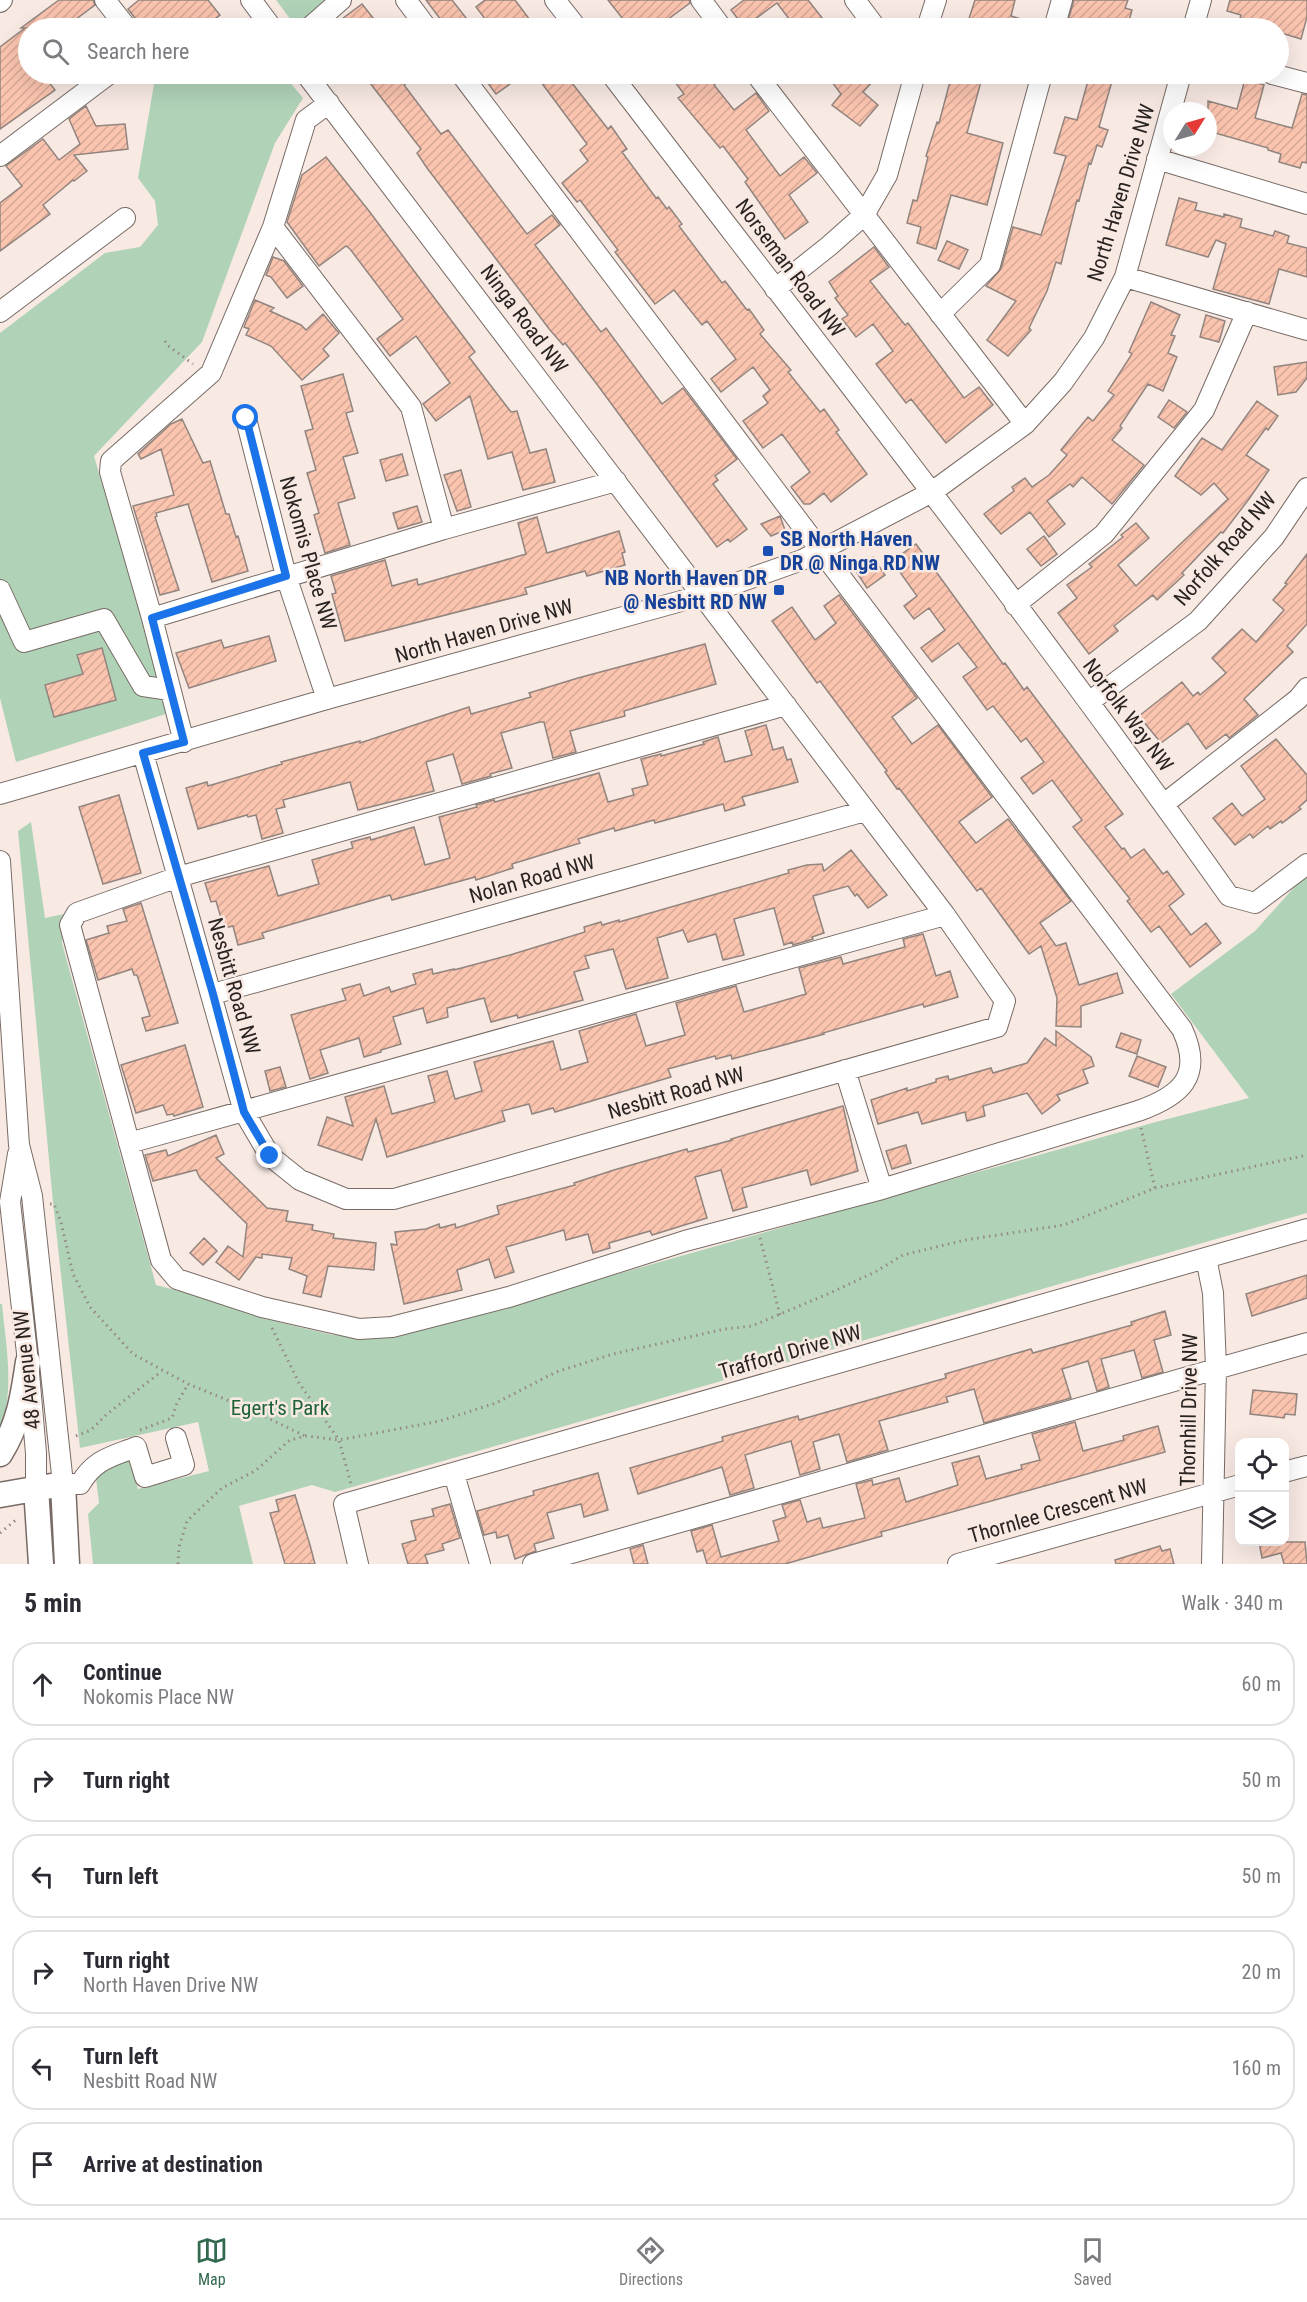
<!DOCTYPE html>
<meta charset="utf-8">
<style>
:root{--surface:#fff;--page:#f2f2f3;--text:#2b2b33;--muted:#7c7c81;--line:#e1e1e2;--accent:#33694f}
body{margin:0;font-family:"Roboto Condensed",sans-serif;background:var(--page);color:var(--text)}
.controls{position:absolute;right:18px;bottom:18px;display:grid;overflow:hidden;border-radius:12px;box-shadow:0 6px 24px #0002}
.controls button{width:54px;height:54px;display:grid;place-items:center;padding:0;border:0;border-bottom:2px solid var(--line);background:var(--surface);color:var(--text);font:30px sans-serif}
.compass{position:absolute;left:1163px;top:102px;width:54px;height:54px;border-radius:50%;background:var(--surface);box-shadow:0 6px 24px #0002;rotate:53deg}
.stop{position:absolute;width:18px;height:18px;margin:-14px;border:4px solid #1a73e8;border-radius:50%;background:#fff}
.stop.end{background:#1a73e8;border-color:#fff;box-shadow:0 2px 6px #0008}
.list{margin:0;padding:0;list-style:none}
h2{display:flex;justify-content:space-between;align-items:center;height:78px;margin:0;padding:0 24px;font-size:26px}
h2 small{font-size:20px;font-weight:400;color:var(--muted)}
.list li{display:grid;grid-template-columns:39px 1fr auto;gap:18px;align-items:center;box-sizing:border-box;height:84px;margin:0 12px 12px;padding:0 12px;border:2px solid var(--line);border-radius:24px}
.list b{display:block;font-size:22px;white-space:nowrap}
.list p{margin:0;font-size:20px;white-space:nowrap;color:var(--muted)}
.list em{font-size:20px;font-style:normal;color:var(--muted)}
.icon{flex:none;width:33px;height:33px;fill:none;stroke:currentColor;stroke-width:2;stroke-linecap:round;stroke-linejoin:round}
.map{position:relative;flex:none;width:1307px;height:1564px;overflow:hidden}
.search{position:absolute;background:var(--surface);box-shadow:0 6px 24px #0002;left:18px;right:18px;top:18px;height:66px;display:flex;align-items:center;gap:15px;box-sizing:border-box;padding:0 21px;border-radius:33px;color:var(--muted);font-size:22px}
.sheet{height:654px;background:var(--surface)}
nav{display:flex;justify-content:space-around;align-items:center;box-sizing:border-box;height:84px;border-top:2px solid var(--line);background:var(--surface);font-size:16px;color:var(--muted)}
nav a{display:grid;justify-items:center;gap:3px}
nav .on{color:var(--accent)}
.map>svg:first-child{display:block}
</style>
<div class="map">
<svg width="1307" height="1564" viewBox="0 0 1307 1564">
<defs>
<pattern id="building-hatch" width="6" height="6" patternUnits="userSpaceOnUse" patternTransform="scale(1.5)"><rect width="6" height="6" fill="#fac4af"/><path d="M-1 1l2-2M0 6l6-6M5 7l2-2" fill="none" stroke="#d6a896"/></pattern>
</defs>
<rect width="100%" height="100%" fill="#f8e9e3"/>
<path fill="#b0d3b8" d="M276,0H334L297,28Z
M167,74H283L303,98L275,143L202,342L94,456L169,713L16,762L0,698V333L105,253L140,247L158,225L155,201L138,178L154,84Z
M31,822L45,918L64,914L62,943L156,1285L217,1301L265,1319L333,1335L383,1338L511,1304L1152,1123L1249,1098L1171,994L1255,931L1298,883L1307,877V1213L335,1492L312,1485L239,1506L253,1564H93L88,1514L99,1503L96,1478L107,1467L130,1459L138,1489L209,1471L198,1422L80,1448L53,1202L18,831Z
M0,1304H2C6,1347 15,1389 0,1431Z"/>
<path fill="url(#building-hatch)" stroke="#92847e" stroke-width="1.5" d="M59,0H93L95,5L64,28H28V74H43L55,90L0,129V47L25,28H21Z
M139,0H208L220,15L203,28H143L128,9Z
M426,0H452L474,28H447Z
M485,0H515L536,28H492L476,7Z
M608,0H689L690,3L656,28H630Z
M744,0H808L830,28H796L777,3L744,27L731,10Z
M975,0H1015L1011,16L1041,25L1040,28H966Z
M1074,0H1128L1125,8L1132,10L1127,28H1066Z
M1230,0H1307V17L1301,39L1278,32V28H1237L1241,15L1227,11Z
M362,4L381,28H330Z
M363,74H420L404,85L441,134L448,130L527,234L552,215L560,225L535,245L601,332L606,328L662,404L683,388L737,459L715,476L718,480L713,484L747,529L730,542L728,539L717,547L596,383L565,343L563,345L550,330L427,168L417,153L421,149Z
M481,74H524L496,94Z
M535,74H565L608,129L611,126L627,149L622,152L656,198L658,197L667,209L669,207L682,224L679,226L722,283L725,281L747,310L749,309L764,330L760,334L791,370L788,372L820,412L824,409L839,430L836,432L867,474L831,502L824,493L810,504H804L791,487L810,472L782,434L763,448L743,421L768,403L763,396L770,390L753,367L721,392L711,379L736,359L707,321L702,325L674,290L655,304L615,252L618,250L580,200L577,202L562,183L588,161L580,150L587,144Z
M669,74H729L714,85L734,110L756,93L769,111L746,130L780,176L804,157L817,173L789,195L808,222L785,239L745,182L748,179L723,146L720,148L678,98L684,94Z
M826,74H862L872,82L863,92L878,105L860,126L832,105L841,94Z
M952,74H983L967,133L1003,143L987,205L951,195L936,249L917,243L921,227L907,223L913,200L917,201L928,157L926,156L937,122L939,123Z
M1090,74H1114L1099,127L1108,130L1102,147L1097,145L1091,164L1089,163L1079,201L1077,200L1061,264L1056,262L1047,291L1029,328L1031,330L1008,356L987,340L1016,301L986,286L1001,269L1013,227L1041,235L1066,156L1054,153L1065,117L1077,120Z
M1245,79L1264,85L1255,118L1292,128L1302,94L1307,95V163L1302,162L1300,168L1279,162L1281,154L1268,150V148L1208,131V101L1237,109Z
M86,106L96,126L125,124L128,149L74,155L87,171L74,181L73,180L43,205L50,214L0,251V203L22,186L6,166L43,139L59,160L80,144L69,119Z
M326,157L369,211L475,352L469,357L511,412L517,411L530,453L546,449L555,482L523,490L512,452L488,459L470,396L436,421L423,404L450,383L416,336L390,356L377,339L403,319L350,249L346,246L319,266L287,222L302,175Z
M1179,198L1197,203L1195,210L1224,217V214L1242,219L1240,227L1273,236L1275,231L1289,236L1287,243L1307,248V277L1279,269L1269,304L1213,289L1226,244L1216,240L1208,257L1166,245Z
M947,241L968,250L959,269L938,260Z
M874,247L889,267L870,281L905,325L908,323L964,398L979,387L993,405L946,443L911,399L906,403L876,364L893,351L873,324L856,337L842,319L848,315L835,298L838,296L829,282Z
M273,257L284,261L303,286L287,298L271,277L266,275Z
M255,300L274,308L270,311L301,325L306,330L323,314L339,333L323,349L329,356L302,380L271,346L246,335L249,329L244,327Z
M1151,302L1180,315L1171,335L1175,336L1168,353L1177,357L1163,391L1148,384L1120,426L1122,428L1112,440L1144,465L1112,504L1082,477L1073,487L1070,484L1047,501L1065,524L1049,537L1030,512L1001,534L984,514L1014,491L1012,487L1025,478L1032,487L1049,475L1067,455L1061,450L1088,417L1093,421L1114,395L1108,391L1132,354L1129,352Z
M1206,315L1225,321L1219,342L1200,337Z
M1307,362V378L1296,392L1278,395L1274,367Z
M343,374L353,411L346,413L358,453L343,457L355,498L338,503L350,545L325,553L314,515L319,513L307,473L316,470L305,431L313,429L301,386Z
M1169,400L1187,412L1174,428L1158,417Z
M1257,401L1278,416L1268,430L1266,428L1246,455L1269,470L1249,499L1223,533L1221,532L1182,573L1184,575L1157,600L1153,595L1114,626L1118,631L1089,654L1058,613L1077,598L1067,585L1092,567L1089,564L1123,537L1121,535L1136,523L1149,538L1118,565L1136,586L1228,499L1214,483L1201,495L1175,476L1202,438L1222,450Z
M182,419L203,463L210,461L226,514H229L236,537L238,536L248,571L212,582L188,504L156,513L157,516L155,517L179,590L160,595L133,506L174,495L161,449L141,459L138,454L171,424Z
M402,454L408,475L386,481L380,460Z
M461,470L471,507L457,511L444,475Z
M417,506L422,522L398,529L393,513Z
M780,516L785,530L771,536L761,524Z
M537,517L547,553L619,531L625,552L622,553L625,565L587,576L585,571L525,588L527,594L345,641L332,594L336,593L331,576L385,560L392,586L417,579L418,585L467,571L526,554L518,523Z
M1044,536L1057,554L1041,566L1027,549Z
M916,544L1003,664L1005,663L1024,690L1027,687L1123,814L1105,827L1122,849L1124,848L1131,858L1144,849L1163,874L1167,871L1184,894L1169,906L1191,935L1206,923L1221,943L1190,967L1159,926L1151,932L1127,901L1130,899L1073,827L1082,820L1052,780L1033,794L1021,778L1044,762L1026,738L1021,742L993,706L987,710L963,677L977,667L958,643L932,662L921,648L945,630L929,608L914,619L904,606L917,596L892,561Z
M1307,554V624L1287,646L1293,652L1244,699L1258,715L1229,738L1226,734L1206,749L1188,723L1161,743L1139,716L1182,682L1193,696L1198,692L1200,695L1226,673L1212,658L1242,629L1256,642L1284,610L1273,600L1287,584L1285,583Z
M873,557L885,575L867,588L855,570Z
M839,595L917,698L892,717L912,744L938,725L992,797L959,822L976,843L1008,819L1071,901L1040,923L1056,946L1066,943L1079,985L1117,973L1123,993L1081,1006V1027L1056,1026L1057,998L1041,946L1029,954L981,888L977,891L899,788L897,789L885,772L887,771L820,681L817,683L772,621L792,607L815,640L836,623L824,606Z
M269,636L276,661L189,688L176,653L221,640L224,648Z
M705,644L716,684L624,711L625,716L570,731L576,752L553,758L544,722H540L501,733L512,768L490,774L491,776L462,784L453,754L426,762L434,791L358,810L350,782L283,800L285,807L276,809L283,833L262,839L256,815L248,817L247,815L198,829L186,788L207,782L208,786L282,764L281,762L360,741V743L469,707L471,714L531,697L529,693L578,678Z
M102,648L116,700L54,717L45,685L83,674L77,655Z
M766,725L773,750L783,747L787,760L791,759L798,782L742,797L745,805L725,811L723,804L655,823L654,820L615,831L614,828L578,839L580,843L512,864L513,868L476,880L475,877L392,900L390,895L262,933L264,938L238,945L233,926L224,928L216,901L211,902L205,883L269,866L278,896L319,884L312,860L353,848L351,842L370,837L371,840L414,827L425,865L450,858L439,817L477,807L476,805L494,800L495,802L599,773L608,802L634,795L632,789L648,785L641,759L661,754V756L704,744L703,742L718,737L725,762L752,755L745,731Z
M1276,739L1307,775V800L1299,807L1301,809L1282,823L1281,821L1270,829L1268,826L1253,838L1250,834L1235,845L1213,818L1232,803L1242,816L1265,799L1241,766Z
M119,795L141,873L103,884L79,807Z
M851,850L887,895L868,908L857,894L855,896L848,886L813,896L824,933L812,937L813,939L793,945L792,942L784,945L774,908L734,919L744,955L723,960L716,934L688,942L683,930L657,938L668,978L626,989L613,949L585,956L589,968L574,972L583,1000L518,1018L517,1015L491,1022L484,998L447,1008L448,1017L427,1023L423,1008L393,1017L401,1044L381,1050V1052L364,1057L359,1038L320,1050L328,1073L310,1079L291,1015L346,1000L342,989L360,984L364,996L389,987L391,992L416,984L413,974L432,969L433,974L454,969V970L510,955L585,932L584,927L601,922L602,925L619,920V922L789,873L788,870L807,865L822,864L824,871Z
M141,903L178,1023L146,1031L142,1018L150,1016L137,975H134L132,969L98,980L86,940L109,933L107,926L127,921L123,909Z
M923,934L936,976L950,971L958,997L924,1007L923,1004L823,1033L824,1034L732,1059L731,1055L716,1059L715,1056L668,1069L671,1077L555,1112L553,1108L532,1114L529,1104L502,1111L505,1121L387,1157L376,1119L362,1160L318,1145L327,1117L353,1126L345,1097L384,1086L392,1114L435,1102L428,1076L447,1071L455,1099L482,1091L474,1062L553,1041L561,1070L588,1062L579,1031L636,1014L646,1046L685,1035L676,1003L736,986L744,1012L806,994L799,968L841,957L843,964L905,947L903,939Z
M1056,1031L1091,1057L1094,1066L1083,1070L1088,1083L1057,1095L1060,1100L1042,1114L1027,1093L983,1106L985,1116L967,1121L965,1112L922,1124L918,1112L878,1124L871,1100L907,1088V1091L936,1082V1079L948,1076L949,1080L991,1068L993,1073L1027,1063L1045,1038L1056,1046Z
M1121,1033L1141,1040L1137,1054L1116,1047Z
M185,1045L203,1107L174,1116L173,1114L167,1115L163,1105L136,1113L121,1065Z
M1137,1056L1166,1067L1158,1087L1129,1076Z
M280,1067L286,1087L270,1091L265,1071Z
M843,1106L858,1171L811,1185L807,1170L742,1188L747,1207L733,1211L721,1170L695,1177L707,1218L652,1235L650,1231L609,1243L610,1248L593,1253L588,1234L566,1240L564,1230L506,1247L514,1272L495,1278L489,1259L457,1270L462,1290L404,1304L391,1244L397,1245L395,1232L426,1229L439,1224L440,1228L455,1224L456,1228L499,1214L497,1206L575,1185L574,1183L614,1170L687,1149L688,1152L732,1140L731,1139Z
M216,1135L224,1154L216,1158L267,1208L288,1211L286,1221L313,1225L312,1230L334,1234L333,1238L376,1243L374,1270L328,1266L321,1297L303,1293L307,1276L289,1269L292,1258L262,1254V1258L256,1257L239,1280L216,1262L228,1246L243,1257L247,1224L200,1178L196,1170L153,1181L145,1155L166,1150L168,1156Z
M906,1145L911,1163L892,1169L886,1151Z
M204,1238L217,1251L203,1265L190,1253Z
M1307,1275V1298L1252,1316L1246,1294Z
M1165,1311L1171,1335L1154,1340L1163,1372L1142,1378L1134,1350L1101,1359L1109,1387L1097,1391L1088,1361L1062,1369L1071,1398L984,1423L974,1389L946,1397L948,1402L879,1421L888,1450L847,1462L839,1434L813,1442L820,1469L800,1475L791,1441L745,1455L754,1488L730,1495L722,1467L638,1494L630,1468L723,1441L722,1437L755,1428L798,1416L799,1420L946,1378L945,1374L1031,1349L1033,1353L1132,1325L1131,1322Z
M1253,1390L1297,1394L1295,1415L1285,1414L1284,1418L1250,1414Z
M1075,1422L1083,1451L1124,1440L1123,1436L1158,1426L1165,1452L881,1532L882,1536L785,1564H707L703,1550L697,1552L691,1531L712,1525L721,1557L779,1541L773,1521L786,1517L782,1505L800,1500L807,1522L820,1518L823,1528L865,1518L856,1484L872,1480L873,1485L899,1478L906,1502L958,1485L952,1463L979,1456L986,1479L1022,1469L1021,1465L1040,1460L1032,1434Z
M598,1473L608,1510L584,1517L581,1504L547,1513L554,1538L534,1544L536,1551L515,1559L508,1535L497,1538L496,1532L484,1535L477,1511L534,1495L533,1491Z
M295,1495L310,1545L315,1564H285L270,1513L279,1511L276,1500Z
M450,1504L460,1538L442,1544L444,1550L425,1555L428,1564H408L402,1544L416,1540L411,1521L434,1516L432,1509Z
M1259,1542H1305L1307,1564H1284L1281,1553L1262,1558Z
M643,1545L648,1564H634L630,1549Z
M1160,1546L1162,1551L1170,1549L1174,1564H1116L1115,1560Z"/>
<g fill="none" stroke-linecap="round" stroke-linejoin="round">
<g stroke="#786b65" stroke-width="22">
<path id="minor" d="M105,0L127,28
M251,0L272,28
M406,0L427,28
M555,0L577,28
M701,0L722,28
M855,0L876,28
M0,2L2,0
M309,28L341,0
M927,28L936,0
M1054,28L1062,0
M1193,28L1201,0
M461,74L1182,1029C1204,1076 1181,1096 1138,1111L882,1189L685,1241L509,1297L392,1327L359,1329L262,1307L177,1279L161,1260L70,925L77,913L178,877L786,705
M611,74C819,346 1031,616 1229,896L1255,903L1307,864
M756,74L1025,424
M1272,74L1307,83
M0,156L109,74
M1157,159L1307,204
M273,227L411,407L444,529
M1125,277L1307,330
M775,289L829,246L864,215L887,175L915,74
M0,312L125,218
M940,314L990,265L1042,74
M246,419L286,576L327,699
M0,590L24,642L104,619L143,686L170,690
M1015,605L1104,534L1204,410L1247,312
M152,618L444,529L616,481
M1089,702L1198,621L1274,537L1307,488
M184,742L152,618L110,472L111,461L211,373L273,227L306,120L329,103
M143,753L244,1112L270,1156L300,1180L346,1199H394L997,1027L1005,1001L945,915L306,74
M0,794L327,699L703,595L802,560L932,492L1025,424L1063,382L1094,338L1125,277L1181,74
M1164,804L1298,699L1307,688
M0,861L19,1145L32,1196L63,1484H80C95,1459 111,1457 136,1447L145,1477L184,1465L176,1438
M213,994L865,811
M845,1070L882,1189
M129,1143L945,915
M18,1154L10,1202L28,1362L36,1453V1488
M1206,1258L1213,1293L1216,1368L1212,1564
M1284,1472L1307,1466
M454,1474L480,1564
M358,1564L344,1504L1307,1229
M533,1564L1307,1343
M958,1564L1240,1485"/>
</g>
<g stroke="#786b65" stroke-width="27">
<path id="major" d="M0,1454C19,1424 23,1396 28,1362
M36,1488L41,1564
M0,1495L63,1484L67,1564"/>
</g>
<path stroke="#948985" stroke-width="3" stroke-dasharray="1.5 4.5" stroke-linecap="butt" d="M165,341L167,345L193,364
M1141,1128L1155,1188
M50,1204H54L61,1222L73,1274L90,1307L133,1354L188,1384L247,1408L305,1436
M760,1238L780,1315
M272,1328L299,1383L339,1440L351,1484
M140,1430L172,1418L176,1405L188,1384
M76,1436L91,1430L107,1414L162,1371
M0,1533L17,1519
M178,1564L179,1547L187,1521L222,1488L255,1471L290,1440L306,1436L339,1440L440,1421L496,1403L556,1372L613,1354L725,1329L752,1326L830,1293L875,1272L903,1255L965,1240L1064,1225L1155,1188L1307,1155"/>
<use href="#minor" stroke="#fff" stroke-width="20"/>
<use href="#major" stroke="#fff" stroke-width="24"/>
</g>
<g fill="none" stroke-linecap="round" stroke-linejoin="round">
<path stroke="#1a73e8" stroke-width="8" d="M246,418L286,576L152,618L184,742L143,753L213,994L244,1112L270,1156"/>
</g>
<g fill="#1a4fb4" stroke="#f8e9e3" stroke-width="2">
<rect x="762" y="545" width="12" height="12" rx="3"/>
<rect x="773" y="584" width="12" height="12" rx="3"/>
</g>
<g text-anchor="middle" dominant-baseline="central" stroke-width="5" stroke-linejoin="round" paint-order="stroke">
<g font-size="21" fill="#292321" stroke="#f8e9e3">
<text transform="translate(1121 193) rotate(-73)">North Haven Drive NW</text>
<text transform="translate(790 268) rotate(53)">Norseman Road NW</text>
<text transform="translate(524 319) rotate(53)">Ninga Road NW</text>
<text transform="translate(1225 549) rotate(-49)">Norfolk Road NW</text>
<text transform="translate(308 553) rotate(74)">Nokomis Place NW</text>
<text transform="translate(484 631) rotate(-16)">North Haven Drive NW</text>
<text transform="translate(1128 715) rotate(53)">Norfolk Way NW</text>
<text transform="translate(532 879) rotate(-16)">Nolan Road NW</text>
<text transform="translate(234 986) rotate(74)">Nesbitt Road NW</text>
<text transform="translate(676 1093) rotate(-16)">Nesbitt Road NW</text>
<text transform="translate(790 1352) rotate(-16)">Trafford Drive NW</text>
<text transform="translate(27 1370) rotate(-96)">48 Avenue NW</text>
<text transform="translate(1189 1410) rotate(-89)">Thornhill Drive NW</text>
<text transform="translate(1058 1511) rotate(-16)">Thornlee Crescent NW</text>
</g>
<g font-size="21" font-weight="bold" fill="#164399" stroke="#f8e9e3" text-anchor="start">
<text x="780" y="539">SB North Haven<tspan x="780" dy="24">DR @ Ninga RD NW</tspan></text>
<text x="767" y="578" text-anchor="end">NB North Haven DR<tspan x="767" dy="24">@ Nesbitt RD NW</tspan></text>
</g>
<g font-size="21" fill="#1e6237" stroke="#f8e9e3">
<text x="280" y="1408">Egert's Park</text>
</g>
</g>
</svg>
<div class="controls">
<button><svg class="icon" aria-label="locate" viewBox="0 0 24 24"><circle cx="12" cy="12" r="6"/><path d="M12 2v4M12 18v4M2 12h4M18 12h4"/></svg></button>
<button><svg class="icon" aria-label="layers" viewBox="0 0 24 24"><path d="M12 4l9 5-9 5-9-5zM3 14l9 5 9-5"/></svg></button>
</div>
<svg class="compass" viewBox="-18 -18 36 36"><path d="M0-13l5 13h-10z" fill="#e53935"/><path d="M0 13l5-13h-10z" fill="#7c7c81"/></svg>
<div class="stop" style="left:246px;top:418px"></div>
<div class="stop end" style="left:270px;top:1156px"></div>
<div class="search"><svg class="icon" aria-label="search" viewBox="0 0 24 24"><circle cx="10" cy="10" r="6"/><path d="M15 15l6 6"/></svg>Search here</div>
</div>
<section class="sheet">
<h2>5 min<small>Walk · 340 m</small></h2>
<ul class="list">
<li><svg class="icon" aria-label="ahead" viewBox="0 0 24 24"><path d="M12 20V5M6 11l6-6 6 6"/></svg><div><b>Continue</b><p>Nokomis Place NW</p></div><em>60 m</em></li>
<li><svg class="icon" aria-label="right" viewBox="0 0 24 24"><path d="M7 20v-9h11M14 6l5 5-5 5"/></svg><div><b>Turn right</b></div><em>50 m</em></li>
<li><svg class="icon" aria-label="left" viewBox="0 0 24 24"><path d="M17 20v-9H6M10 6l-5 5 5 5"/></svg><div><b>Turn left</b></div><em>50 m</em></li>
<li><svg class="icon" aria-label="right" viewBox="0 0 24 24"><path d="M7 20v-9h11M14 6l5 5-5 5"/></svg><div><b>Turn right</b><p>North Haven Drive NW</p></div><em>20 m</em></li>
<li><svg class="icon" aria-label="left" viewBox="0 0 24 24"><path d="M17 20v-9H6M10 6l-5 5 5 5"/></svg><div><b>Turn left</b><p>Nesbitt Road NW</p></div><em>160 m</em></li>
<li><svg class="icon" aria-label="arrive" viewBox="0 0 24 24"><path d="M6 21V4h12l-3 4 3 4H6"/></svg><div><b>Arrive at destination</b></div></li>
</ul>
</section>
<nav>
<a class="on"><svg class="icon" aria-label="map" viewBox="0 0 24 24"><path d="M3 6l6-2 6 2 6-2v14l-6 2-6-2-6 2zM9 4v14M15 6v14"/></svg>Map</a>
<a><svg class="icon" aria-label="directions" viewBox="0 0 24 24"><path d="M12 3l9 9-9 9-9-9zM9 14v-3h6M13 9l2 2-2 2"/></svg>Directions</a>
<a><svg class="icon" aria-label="saved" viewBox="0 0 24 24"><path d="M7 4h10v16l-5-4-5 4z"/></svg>Saved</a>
</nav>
